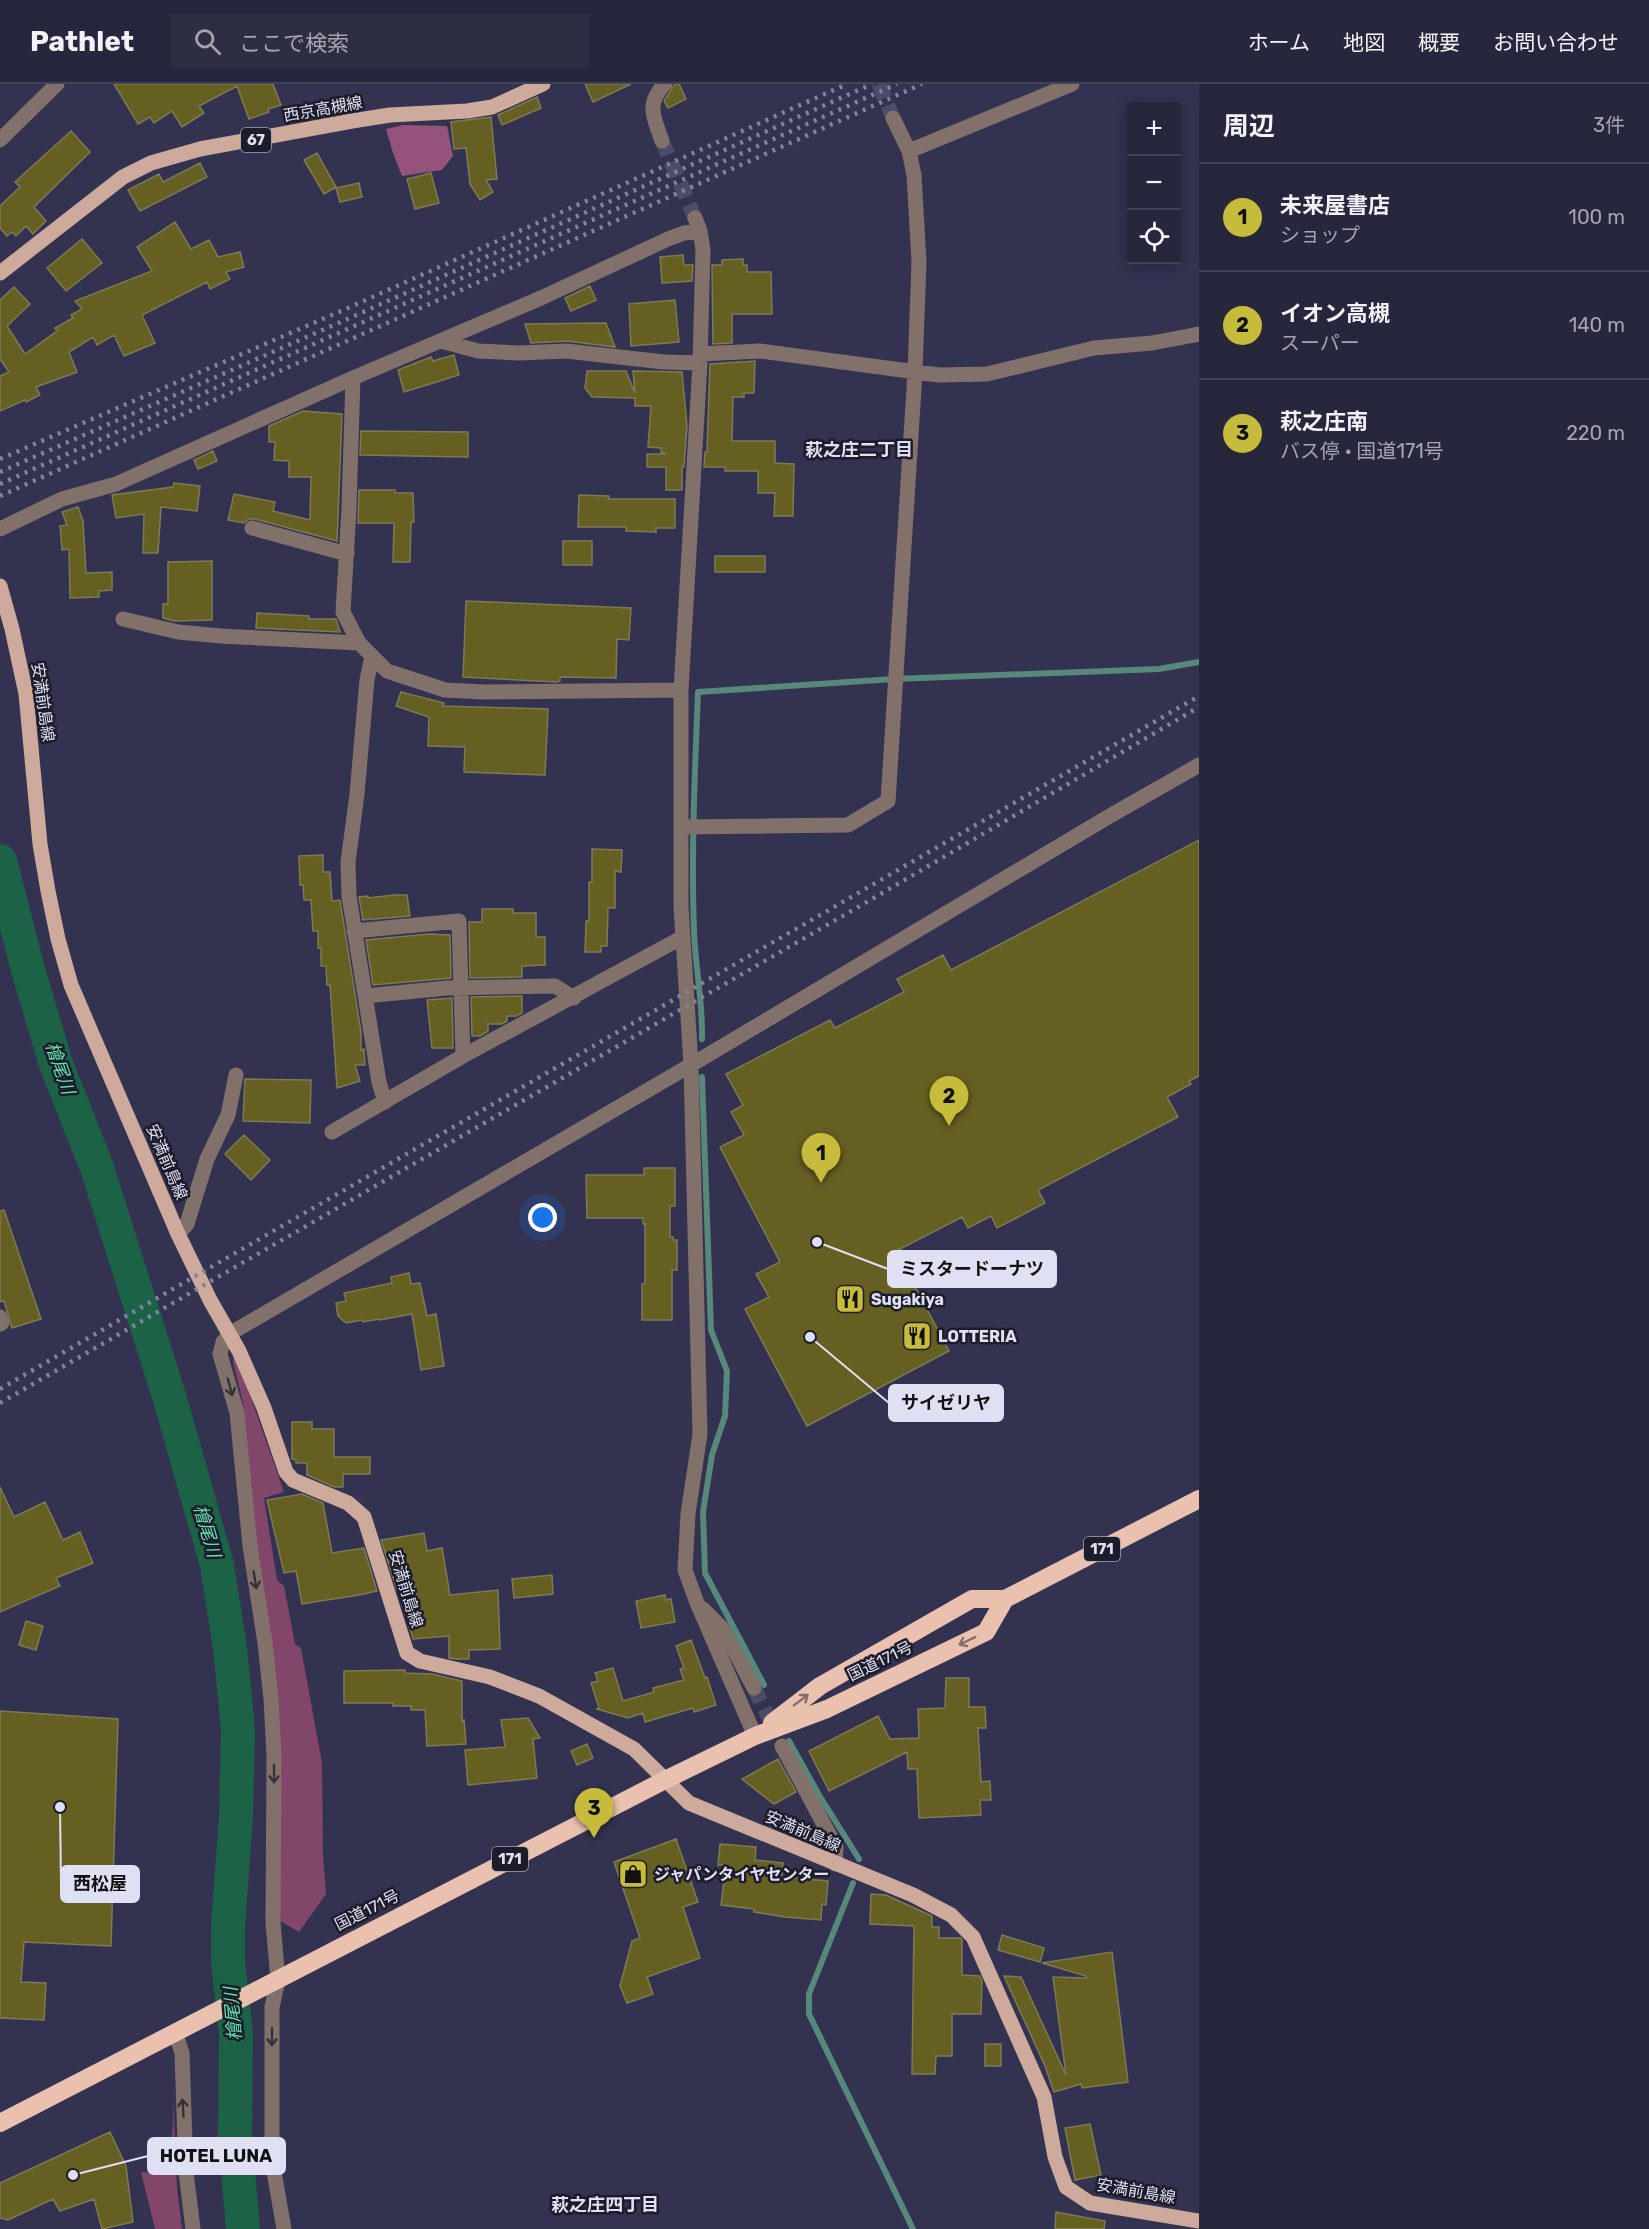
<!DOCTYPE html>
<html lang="ja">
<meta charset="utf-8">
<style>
:root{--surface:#26263c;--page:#2e2e43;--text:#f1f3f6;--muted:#a4a5af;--line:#424356;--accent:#c7bb3b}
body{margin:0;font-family:Rubik,"Noto Sans JP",sans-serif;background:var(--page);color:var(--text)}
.controls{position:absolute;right:18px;top:18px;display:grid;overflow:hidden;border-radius:0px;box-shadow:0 3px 15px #0003}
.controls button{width:54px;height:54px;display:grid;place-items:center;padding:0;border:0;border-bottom:2px solid var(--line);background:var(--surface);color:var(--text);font:30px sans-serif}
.you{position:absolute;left:543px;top:1134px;width:21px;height:21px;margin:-15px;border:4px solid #fff;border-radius:50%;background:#1a73e8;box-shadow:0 0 0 9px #1a73e833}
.badge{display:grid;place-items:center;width:39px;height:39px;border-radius:50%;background:var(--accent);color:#111;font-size:20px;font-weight:700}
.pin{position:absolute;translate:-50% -50px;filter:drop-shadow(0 2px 3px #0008)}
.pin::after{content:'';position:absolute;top:32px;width:21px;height:18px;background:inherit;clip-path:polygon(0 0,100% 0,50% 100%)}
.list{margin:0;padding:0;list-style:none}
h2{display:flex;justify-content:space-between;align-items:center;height:78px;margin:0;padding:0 24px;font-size:26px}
h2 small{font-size:20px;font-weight:400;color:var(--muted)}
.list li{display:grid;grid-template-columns:39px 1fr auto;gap:18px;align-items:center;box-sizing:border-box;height:108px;padding:0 24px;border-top:2px solid var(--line)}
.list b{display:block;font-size:22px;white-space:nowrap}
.list p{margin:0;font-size:20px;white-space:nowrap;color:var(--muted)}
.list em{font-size:20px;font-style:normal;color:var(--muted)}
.icon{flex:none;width:33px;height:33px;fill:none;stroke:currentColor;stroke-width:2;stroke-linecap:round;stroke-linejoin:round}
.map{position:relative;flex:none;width:1199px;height:2145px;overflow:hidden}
header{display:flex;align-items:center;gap:36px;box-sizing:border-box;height:84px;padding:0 30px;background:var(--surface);border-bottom:2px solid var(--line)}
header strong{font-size:28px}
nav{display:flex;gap:33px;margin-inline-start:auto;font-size:21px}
.search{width:420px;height:54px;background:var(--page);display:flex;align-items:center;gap:15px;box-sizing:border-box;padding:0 21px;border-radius:0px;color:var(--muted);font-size:22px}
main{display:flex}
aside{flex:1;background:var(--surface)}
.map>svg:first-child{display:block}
</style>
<header>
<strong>Pathlet</strong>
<div class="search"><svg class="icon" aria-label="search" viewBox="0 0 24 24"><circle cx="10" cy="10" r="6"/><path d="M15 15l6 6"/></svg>ここで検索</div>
<nav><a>ホーム</a><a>地図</a><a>概要</a><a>お問い合わせ</a></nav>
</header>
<main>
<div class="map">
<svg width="1199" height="2145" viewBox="0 0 1199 2145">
<rect width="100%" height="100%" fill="#333250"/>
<path fill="#81466a" d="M234,1274L238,1277L284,1408L264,1414L277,1496L284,1502L295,1560L301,1564L322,1679L323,1771L326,1810L299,1848L280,1837L257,1466L243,1319L233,1277Z
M173,2011L177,2104L182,2145H155L141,2088C148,2089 154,2090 160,2086C175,2076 173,2028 173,2011Z"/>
<path fill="#95537b" d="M403,41L447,42L453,72L442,86L402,92L393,69L386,45Z"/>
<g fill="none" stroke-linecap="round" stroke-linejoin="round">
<path stroke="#56887b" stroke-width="6" d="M702,955C703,918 695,882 694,846C691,767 695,687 698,608L894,595L1159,585L1199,578
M702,993L711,1246L727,1287L725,1332L712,1371L703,1428L705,1489L764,1601
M789,1657L819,1711L859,1775
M853,1799L809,1910V1930L913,2145"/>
<path stroke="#1b6247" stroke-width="34" d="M0,777L28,886L56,980L97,1084L169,1312L217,1481L230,1564L238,1645L236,1733L228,1842V1878L236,1949L235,2049L243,2145"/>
</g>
<path fill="#655f22" stroke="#7d7a55" stroke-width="1.5" d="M114,0H273L281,21L268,25L269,28L249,35L237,2L199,22L204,29L182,43L172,27L154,39L150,33L138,40Z
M585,0H631L593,18Z
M675,0H679L686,15L668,24L664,17Z
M537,13L541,24L502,41L498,31Z
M491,33L497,95L486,96L493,108L480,116L470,100L466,64L454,65L451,38Z
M71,47L90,68L34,123L46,137L33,150L26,142L16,152L12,148L7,152L0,144V122L20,103L15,98Z
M317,69L336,103L324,110L304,76Z
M200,79L207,93L140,127L128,106L159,90L163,98Z
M431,89L439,119L415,125L407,95Z
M359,99L362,113L340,118L336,104Z
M175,138L191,165L209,156L218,173L240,168L244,183L226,188L230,195L210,205L207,198L142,231L155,259L124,272L114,251L97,261L93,253L69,268L77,288L36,303L40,311L26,318L25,316L0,327V292L9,288L0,275V216L14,203L30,220L7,242L25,270L57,247L55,244L73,234L71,231L82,225L75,217L152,187L137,163Z
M82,155L102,179L66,207L47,184Z
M683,171L684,181H693L692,197L662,199L660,173Z
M743,175V181H747V188H771L772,230H732V259L713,260L712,181H722V176Z
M590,202L596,216L571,227L565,214Z
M675,216L679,258L631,262L629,220Z
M606,239L615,263L567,257L531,259L525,240Z
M454,271L459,291L404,308L398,286L431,273L433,277Z
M755,277L754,309H744V313H733L732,357H775V379L794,380L793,432H774L775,409H758V387H725V383H704L705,368H707L710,280Z
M587,287H626L635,309L633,287L682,288L687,342L684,383H682V406H666V383H647V370H666L661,368V364L648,363L651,322H635V314L592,313L585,304Z
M303,327L342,330L337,457L255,435H249L244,439L228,436L234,410L275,418L273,427L310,436L311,393H289V377L274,376L275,358H269V342Z
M361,347L468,348V373L360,371Z
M213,367L217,377L198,385L194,376Z
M174,399L200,402L197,427L161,423L158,469H143L144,430L116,434L112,411L173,403Z
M359,406H395V409H413L414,438H411L410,478H393L394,439H358Z
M579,411L609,412V415H675V444H656V448L626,447V443H578Z
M78,423L83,437L86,489L112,488V506L99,507V513L70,514L69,465L62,466L60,442L67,441L62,428Z
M563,457H592V481H563Z
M715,472H765V488H715Z
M212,477V536L174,537L163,534V520H168V478Z
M466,517L631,524L629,556L617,555L616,594L560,593V597L557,598L463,593Z
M257,529L309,532V535H336L340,548L256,544Z
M401,608L444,619L443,622L548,625L545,691L464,688L465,663L428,662L429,633L396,622Z
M1199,756V992L1189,997L1191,1000L1167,1013L1178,1033L1038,1106L1045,1119L997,1144L991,1132L968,1144L962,1133L896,1167L949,1267L807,1342L745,1225L769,1213L756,1190L780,1178L720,1063L744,1051L731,1028L743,1021L726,990L830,936L835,944L904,908L897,895L943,871L951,886Z
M592,765L622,766L621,788L615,787V824H608L607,862H601V868H585L586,837H589V798H592Z
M323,771V788H330L332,817L340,816L361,948V966L364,965V968L365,981H355L360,997L337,1004L330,901H327L326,882H321V864H318V847H313L311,816H304L303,801H300L299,772Z
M394,811H407L410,832L363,836L359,813L368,812V814Z
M482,825H513V829H536V853H545V881L522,882V893L470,894L469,838H482Z
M429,850L450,851L451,894L373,901L366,856Z
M522,912V929L516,932H507V937L502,940H488V947L480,952H472L471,913Z
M452,914L453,964H432L427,916Z
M245,995L311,996L310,1039L243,1037Z
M244,1051L270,1076L251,1096L225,1070Z
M644,1084H675V1122H670V1153H673V1156H677V1186H672V1236H642V1200H645V1140H643V1134H587L586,1091H644Z
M4,1126L41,1235L12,1244L4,1217L0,1218V1127Z
M409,1189L411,1200L420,1199L427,1232L436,1230L444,1282L421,1286L412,1230L380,1236L379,1235L363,1238L362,1236L346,1239L338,1232L336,1219L346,1217L344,1209L392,1199L391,1193Z
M292,1338H312V1345H334V1373H370V1390H343V1403H334L307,1391V1379H296V1376L292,1375Z
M0,1403L14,1433L45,1418L63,1456L80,1448L93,1479L56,1494L60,1502L0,1528Z
M302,1410L323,1419L332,1469L364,1464L377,1507L359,1511L302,1520L296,1487L284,1489L267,1416Z
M424,1449L427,1467L442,1464L450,1511L498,1506L500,1565L469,1566V1575H457L449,1574V1552L413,1555L407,1534L420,1533L415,1503L397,1506L381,1456Z
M552,1491L553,1510L514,1514L512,1495Z
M665,1511L666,1516L671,1515L675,1538L641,1544L636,1517Z
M26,1537L43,1542L36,1566L19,1561Z
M691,1556L705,1594L707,1593L716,1621L694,1628L693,1624L645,1638L643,1629L628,1634L597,1625L599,1624L591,1599L598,1597L595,1589L613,1584L623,1617L654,1608L653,1604L684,1596L680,1585L684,1584L676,1562Z
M405,1586V1589L432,1590L462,1597V1637L464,1636L466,1660L427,1662L425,1626H411V1622H393V1619H344V1587Z
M946,1594H969V1623H985L986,1644H978L981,1698L990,1697L991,1716H980L981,1731L919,1734L917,1685H908L907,1668L829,1707L809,1667L878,1632L890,1655L919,1654L918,1625L945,1624Z
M0,1627L118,1635L111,1862L24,1858L21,1898L46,1899L44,1936L0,1934Z
M528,1634L540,1654L533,1655L537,1694L468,1701L465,1666L505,1663L501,1636Z
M587,1660L593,1674L577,1681L571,1667Z
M778,1675L796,1708L774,1720L742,1695Z
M676,1755L698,1818L683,1823L700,1874L647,1893L653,1910L627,1919L620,1902L632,1857L640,1854L614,1778Z
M720,1760L756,1763L755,1776L783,1779L782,1793L828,1797L826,1821L822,1820L821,1836L785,1833L754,1828V1825L721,1821L726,1781H718Z
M871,1810L886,1811L932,1832V1843H939V1854H961L962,1856V1891L980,1892L982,1897L981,1930H952V1972H936L935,1990H912L914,1842L870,1840Z
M1002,1851L1044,1864L1040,1878L998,1866Z
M1112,1868L1128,1998L1082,2004L1081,2000L1054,2008L1045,1982L1004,1892L1021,1893L1066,1991L1053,1893L1086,1894V1892L1042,1879Z
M985,1960H1001V1982H985Z
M1090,2040L1101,2091L1075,2096L1065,2044Z
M110,2048L126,2082L133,2138L102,2145L94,2115L60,2127L53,2115L8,2136L0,2134V2099Z
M1056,2128L1105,2137L1104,2145H1055Z"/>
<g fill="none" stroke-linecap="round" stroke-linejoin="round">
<path stroke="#4d4c68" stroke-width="15" stroke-dasharray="15 8" stroke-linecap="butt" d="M879,0L893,34
M662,57L695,134
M754,1604L777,1650"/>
<path stroke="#82716a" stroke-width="15" d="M0,56L57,0
M662,57C654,34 645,20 665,0
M909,67L1072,0
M695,134L700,147L703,166L700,279L681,606V822L691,981L700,1350L688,1430L685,1486L697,1519L755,1652
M441,257L478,267L519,269L566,267L664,278L700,279
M700,270L760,267L939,291L987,290L1094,264L1152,259L1199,250
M353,294L349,424L343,528L359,559L387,587L445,606L483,608L681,606
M252,444L347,470
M0,445L62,415L116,400L353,294L541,214L668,155L684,149L700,147
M123,535L178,548L221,552L359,559
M372,572L367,596L357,710L348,778L349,812L379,998L385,1018
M681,743L848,741L888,717L915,288L919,177L914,91L909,67L893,34
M354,847L459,837L463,972
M365,912L447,904L555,902L574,914
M332,1048L463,972L683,853
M178,1150L187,1140L207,1075L228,1031L236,991
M0,1233L2,1239L0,1240
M703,1525L723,1545L754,1604
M782,1662L836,1763L835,1780
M175,1948L182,1969L186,2088L193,2145
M284,2145L273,2082L272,2054V1923L278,1896L273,1839L274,1671L271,1615L265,1559L250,1462L237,1329L220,1270L223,1258L231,1249L691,981L1108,733L1199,681"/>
<path stroke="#cdaa9c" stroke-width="15" d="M0,189L123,93L151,79L200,65L352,37L390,31L467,27L492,23L543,0
M0,502L12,545L26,610L40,760L48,807L58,855L71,901L178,1150L210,1216L239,1267L264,1324L286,1388L293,1396L348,1419L364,1433L407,1569L420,1577L490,1593L539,1612L634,1665L689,1719L913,1811L951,1831L973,1853L1044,2013L1055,2073L1066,2103L1090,2119L1199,2137"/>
<path stroke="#eac1af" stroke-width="18" d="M772,1639L820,1602L972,1515H1005L1199,1415
M0,2039L665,1696L755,1652L827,1625L986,1548L1005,1515"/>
<path stroke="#82829b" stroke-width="4.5" stroke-dasharray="3 6" stroke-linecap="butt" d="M0,375L348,224L847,0
M0,388L352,233L872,0
M0,400L897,0
M0,412L922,0
M0,1305L1199,612
M0,1319L891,804L1199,623"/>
</g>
<defs><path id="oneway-shaft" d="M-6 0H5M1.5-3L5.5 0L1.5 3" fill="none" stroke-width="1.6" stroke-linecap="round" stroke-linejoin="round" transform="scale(1.5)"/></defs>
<g stroke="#36313a">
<use href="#oneway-shaft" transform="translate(230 1303) rotate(75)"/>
<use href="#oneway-shaft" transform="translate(255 1496) rotate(81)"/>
<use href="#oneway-shaft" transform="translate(274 1690) rotate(90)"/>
<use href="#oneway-shaft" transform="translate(272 1953) rotate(90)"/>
<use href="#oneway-shaft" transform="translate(183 2024) rotate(-93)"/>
</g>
<g stroke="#836e6c">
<use href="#oneway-shaft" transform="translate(967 1557) rotate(154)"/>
<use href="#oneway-shaft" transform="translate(801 1616) rotate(-37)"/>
</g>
<defs>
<g id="restaurant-square" transform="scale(1.5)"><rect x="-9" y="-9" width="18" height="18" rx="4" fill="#c7bb3b" stroke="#1c1c2a"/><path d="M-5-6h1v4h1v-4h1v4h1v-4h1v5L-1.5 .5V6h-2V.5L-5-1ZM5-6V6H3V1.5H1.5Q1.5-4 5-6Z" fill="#111"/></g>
<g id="shop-square" transform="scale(1.5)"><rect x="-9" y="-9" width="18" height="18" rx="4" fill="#c7bb3b" stroke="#1c1c2a"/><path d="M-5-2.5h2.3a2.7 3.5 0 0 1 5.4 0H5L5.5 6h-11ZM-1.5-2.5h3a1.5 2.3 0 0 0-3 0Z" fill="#111"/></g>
</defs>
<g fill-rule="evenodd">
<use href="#restaurant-square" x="850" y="1215"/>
<use href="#restaurant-square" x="917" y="1252"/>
<use href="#shop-square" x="633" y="1790"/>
</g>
<g text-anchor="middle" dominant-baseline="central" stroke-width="5" stroke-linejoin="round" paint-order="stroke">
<g fill="#1c1c2a" stroke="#a4a5b7" stroke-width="1.5">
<rect x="241" y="44" width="30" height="24" rx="4.5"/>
<rect x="1084" y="1453" width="36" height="24" rx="4.5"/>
<rect x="492" y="1763" width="36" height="24" rx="4.5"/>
</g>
<g font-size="15" font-weight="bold" fill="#dfe0f3">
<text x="256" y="56">67</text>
<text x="1102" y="1465">171</text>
<text x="510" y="1775">171</text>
</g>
<g font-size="16" fill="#dfe0f3" stroke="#1c1c2a">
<text transform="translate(323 25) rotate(-10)">西京高槻線</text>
<text transform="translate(43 618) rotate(82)">安満前島線</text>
<text transform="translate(167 1078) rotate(67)">安満前島線</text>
<text transform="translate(406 1505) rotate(73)">安満前島線</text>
<text transform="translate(880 1577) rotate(-26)">国道171号</text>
<text transform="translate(803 1747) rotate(23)">安満前島線</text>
<text transform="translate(367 1826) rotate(-27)">国道171号</text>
<text transform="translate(1136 2107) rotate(10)">安満前島線</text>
</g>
<g font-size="16" font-weight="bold" fill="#dfe0f3" stroke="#1c1c2a" text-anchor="start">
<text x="871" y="1215">Sugakiya</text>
<text x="938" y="1252">LOTTERIA</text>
<text x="654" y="1790">ジャパンタイヤセンター</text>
</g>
<g font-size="18" font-weight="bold" fill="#dfe0f3" stroke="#1c1c2a">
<text x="859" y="366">萩之庄二丁目</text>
<text x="605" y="2121">萩之庄四丁目</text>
</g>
<g font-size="18" font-style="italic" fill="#65e0ae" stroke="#1c1c2a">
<text transform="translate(60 984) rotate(71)">檜尾川</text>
<text transform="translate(207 1447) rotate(74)">檜尾川</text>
<text transform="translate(233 1930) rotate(-95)">檜尾川</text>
</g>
</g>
<path fill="none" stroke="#dfe0f3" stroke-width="2" d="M817 1158L888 1185M810 1253L889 1319M60 1723L61 1800M73 2091L148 2072"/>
<g fill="#dfe0f3" stroke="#1c1c2a" stroke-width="2">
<circle cx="817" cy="1158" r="6"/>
<circle cx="810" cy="1253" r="6"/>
<circle cx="60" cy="1723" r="6"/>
<circle cx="73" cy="2091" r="6"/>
</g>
<g fill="#dfe0f3" stroke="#dfe0f3" stroke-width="2">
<rect x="888" y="1167" width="168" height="36" rx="6"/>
<rect x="889" y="1301" width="114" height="36" rx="6"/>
<rect x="61" y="1782" width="78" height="36" rx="6"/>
<rect x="148" y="2054" width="137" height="36" rx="6"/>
</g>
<g font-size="18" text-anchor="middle" font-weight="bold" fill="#111">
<text x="972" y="1191">ミスタードーナツ</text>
<text x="946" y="1325">サイゼリヤ</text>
<text x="100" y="1806">西松屋</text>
<text x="216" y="2078">HOTEL LUNA</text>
</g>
</svg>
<div class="controls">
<button>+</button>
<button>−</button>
<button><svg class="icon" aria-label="locate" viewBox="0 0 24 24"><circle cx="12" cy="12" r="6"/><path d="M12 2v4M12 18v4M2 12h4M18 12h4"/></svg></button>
</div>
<div class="you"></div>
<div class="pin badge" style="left:821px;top:1099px">1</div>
<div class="pin badge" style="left:949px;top:1042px">2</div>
<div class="pin badge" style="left:594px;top:1754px">3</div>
</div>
<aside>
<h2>周辺<small>3件</small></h2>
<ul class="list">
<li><span class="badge">1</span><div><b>未来屋書店</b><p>ショップ</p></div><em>100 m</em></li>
<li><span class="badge">2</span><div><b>イオン高槻</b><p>スーパー</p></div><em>140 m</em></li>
<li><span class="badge">3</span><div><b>萩之庄南</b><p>バス停 · 国道171号</p></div><em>220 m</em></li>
</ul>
</aside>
</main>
